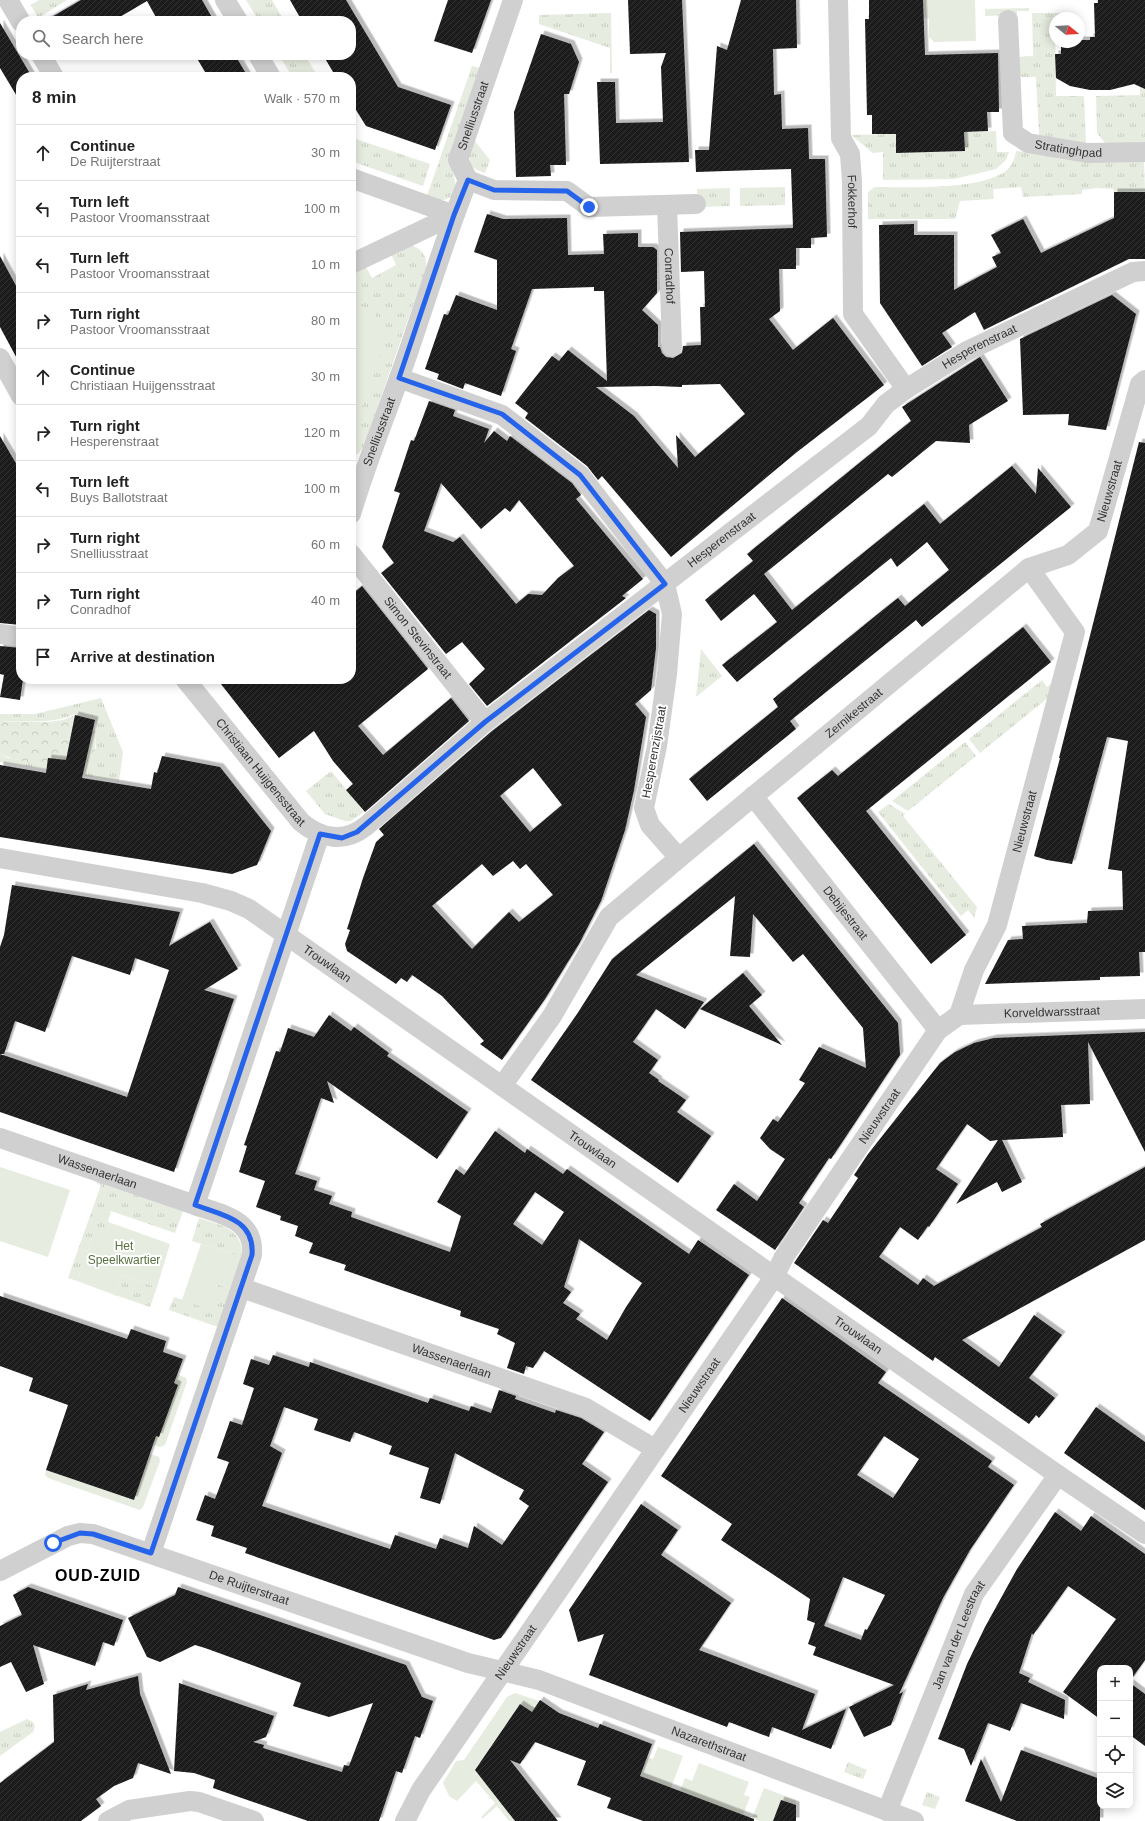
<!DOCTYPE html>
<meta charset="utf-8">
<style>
:root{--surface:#fff;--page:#f2f2f2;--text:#222;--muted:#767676;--line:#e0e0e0}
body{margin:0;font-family:Helvetica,sans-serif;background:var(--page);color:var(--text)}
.controls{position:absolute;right:12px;bottom:12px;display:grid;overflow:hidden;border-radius:8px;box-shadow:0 2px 10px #0003}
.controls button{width:36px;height:36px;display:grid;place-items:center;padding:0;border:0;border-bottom:1px solid var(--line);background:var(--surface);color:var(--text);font:20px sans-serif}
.compass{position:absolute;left:1049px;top:12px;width:36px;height:36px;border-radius:50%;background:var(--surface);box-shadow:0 2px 10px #0003;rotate:108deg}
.stop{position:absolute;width:12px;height:12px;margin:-9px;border:3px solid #2563eb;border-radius:50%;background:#fff}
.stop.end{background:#2563eb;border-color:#fff;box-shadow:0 1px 4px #0008}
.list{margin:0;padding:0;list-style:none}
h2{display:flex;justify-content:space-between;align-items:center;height:52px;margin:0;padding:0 16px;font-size:17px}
h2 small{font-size:13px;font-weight:400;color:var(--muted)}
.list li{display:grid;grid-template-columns:26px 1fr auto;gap:12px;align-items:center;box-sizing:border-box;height:56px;padding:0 16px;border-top:1px solid var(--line)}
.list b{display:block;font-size:15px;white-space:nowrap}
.list p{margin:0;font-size:13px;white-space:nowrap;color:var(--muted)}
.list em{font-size:13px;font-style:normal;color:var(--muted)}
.icon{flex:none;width:22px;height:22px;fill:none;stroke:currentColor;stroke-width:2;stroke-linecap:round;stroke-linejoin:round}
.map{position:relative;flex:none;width:1145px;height:1821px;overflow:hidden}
.search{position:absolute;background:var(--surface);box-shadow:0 2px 10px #0003;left:16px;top:16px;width:340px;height:44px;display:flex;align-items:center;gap:10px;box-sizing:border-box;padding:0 14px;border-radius:16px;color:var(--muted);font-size:15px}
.panel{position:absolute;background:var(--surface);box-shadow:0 2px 10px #0003;left:16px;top:72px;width:340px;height:612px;border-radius:16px}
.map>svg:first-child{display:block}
</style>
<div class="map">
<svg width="1145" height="1821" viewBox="0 0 1145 1821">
<defs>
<pattern id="grass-tufts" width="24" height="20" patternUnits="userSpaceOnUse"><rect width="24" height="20" fill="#e6ecdf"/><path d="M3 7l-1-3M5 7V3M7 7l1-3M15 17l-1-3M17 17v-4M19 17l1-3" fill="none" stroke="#c6cbc0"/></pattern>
<pattern id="forest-crowns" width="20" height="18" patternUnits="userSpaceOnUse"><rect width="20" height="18" fill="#e6ecdf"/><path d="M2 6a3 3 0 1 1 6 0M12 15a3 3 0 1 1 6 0" fill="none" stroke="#c6cbc0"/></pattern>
<pattern id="building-hatch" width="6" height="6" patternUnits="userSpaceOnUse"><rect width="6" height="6" fill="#1a1a1a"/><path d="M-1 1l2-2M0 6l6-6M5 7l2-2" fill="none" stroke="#333"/></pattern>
<filter id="shadow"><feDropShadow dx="3.5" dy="-3.5" stdDeviation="0" flood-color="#0004"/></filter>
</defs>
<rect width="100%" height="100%" fill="#fff"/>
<path fill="url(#grass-tufts)" d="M39,0H67L38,18L31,5Z
M246,0H272L284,21H259Z
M1029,8V11H1017V15L985,16V9Z
M611,13L612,73H610V48L539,24V15Z
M1032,13H1068V18H1055L1056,96H1084L1086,145L1039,135L1036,77H1020L1019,57L1033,56Z
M279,55H305L318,77H292Z
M472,66L480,68L451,163L456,186L452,197L441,201L427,196Z
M1140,86L1145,88V147L1106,144L1097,133L1096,96L1140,95Z
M351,131L356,139L430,164L423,186L351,161Z
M996,131L997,152H1009L1006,160L996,169L954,179L883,180V152L873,153L851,135L896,134V149L900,153L961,151L965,147L964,132Z
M474,140L490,160L485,173C464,167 468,157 474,140Z
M1016,151L1144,162L1145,191L1114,192L1113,189L1097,188L1082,190V194L1023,197L1021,187L993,189L994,199L960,201L955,219H868V192L875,187C906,187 982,191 1007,170C1012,165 1015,159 1016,151Z
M785,187V205L740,206V188Z
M730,188V206L698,207L697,189Z
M411,246C423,248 427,257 426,268L364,446L359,453L351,457V275L366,267L372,278L396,265L391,254Z
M701,649L722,676L696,697Z
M1042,680L1047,687L1053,682L1049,697L980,753L969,739Z
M101,698L123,752L119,781L0,762V754L8,758L96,749V724L75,714C51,725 26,720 0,722V714H35Z
M965,742L976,756L908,811L892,801Z
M331,771L364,812L351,821H345L325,814L306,791Z
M889,804L905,814L903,816L977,907L974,918L968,910L961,916L878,812Z
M97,1181L183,1211L175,1233L111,1211L108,1222L111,1223L106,1236L94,1232L77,1281L68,1278L101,1185L96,1183Z
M199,1218C222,1226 243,1228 242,1257L192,1241Z
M122,1275L157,1287L150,1307L115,1295Z
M217,1284L231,1289L218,1327L169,1310L174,1297L208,1308Z
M27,1719L33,1722L35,1726L33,1732L0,1756V1732Z
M848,1762L867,1770L863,1779L844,1772Z
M927,1792L940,1797L935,1809L922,1805Z"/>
<path fill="url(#forest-crowns)" d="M85,711L93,714L96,736L94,759C89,764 84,767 78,769C64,771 13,760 0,754V722H49L63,720Z"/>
<path fill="#e6ecdf" d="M923,0H975L976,41L934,42L929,37V19L923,18Z
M351,303C377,310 376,315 386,338L357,421L351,419Z
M0,1167L70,1190L48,1257L0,1241Z
M111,1223L170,1244L157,1287L122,1275L115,1295L77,1281L94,1232L106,1236Z
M201,1244L242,1257L231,1289L217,1284L208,1309L182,1300Z
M177,1374L186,1378L187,1382L165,1445L160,1447L153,1445L156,1436H159L177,1385L174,1384Z
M150,1454L159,1457L160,1461L143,1507L140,1510L48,1478L45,1475L46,1470L134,1500Z
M515,1693L542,1702L538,1703L532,1712L520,1704L475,1769L515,1821H509L497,1806L482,1819V1816L495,1803L476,1781L457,1801L449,1796L443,1783L456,1761L464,1760L507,1697Z
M658,1747L683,1756L671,1788L640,1776L647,1757L653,1759Z
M699,1763L749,1782L744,1795L750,1797L743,1815L680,1791L685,1778L692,1781Z
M764,1788L796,1800V1805L781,1800L773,1821H759L752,1818Z"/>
<path fill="url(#building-hatch)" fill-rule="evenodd" filter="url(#shadow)" d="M81,0H202L214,21H158L147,1L113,21H45Z
M290,0H346L398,87L451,105L435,150L366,126L351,102V77H336L323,55H351V21H302Z
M448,0H491L472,53L434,41Z
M628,0H682L689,162L600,164L597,82H615L616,123L663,122L661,67L666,53L630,54Z
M741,0H796L797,48L773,49L774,95L781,94L782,129L808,128L809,159H825L827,237L811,238V248H796V269H779L780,311L769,319L793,350L833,318L884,385L797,452L671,557L602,476L598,480L587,466L525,418L528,413L515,403L552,356L559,361L568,350L607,381L604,291H594V287L532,289L511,349L516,351L501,396L465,383L463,389L437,379L439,374L425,369L444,314L448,315L456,295L497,310V260L474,252L487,214L503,219L567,218L568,255L604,254L603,234L638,233V247H653L657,250V293L642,310L658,325V347H660L662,353L666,357L673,358L682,353L683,346L701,345L700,307H705L704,271L681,272L680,232L793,228L791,169L696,172L695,150H709L717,46L727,50ZM720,384L745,414L695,457L676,435L678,468L634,416L596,387L656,386L682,387V385Z
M869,0H923L925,55L998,53L999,112H987L988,131L964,132L965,151L896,153V134H872V115H867L865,19H869Z
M1098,0H1145V89L1134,84L1110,90H1090L1070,86L1056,78L1055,54H1061V42H1079V40H1090V37H1095L1094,3H1098Z
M0,23L32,77H21V103L0,68Z
M541,34L571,44L579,62L569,94H564L566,165H550L551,176L516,177L514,112Z
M195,55H235L248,77H208Z
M1114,192H1145V259H1129L984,330L975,312L942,333L952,347L922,366L880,303L879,225L914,224V235H954V290L997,267L992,257L1001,253L991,235L1023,219L1041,253L1114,218Z
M0,256L21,295V366L0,327Z
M1112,295L1136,314L1106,430L1068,425L1069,414L1023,415L1020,339Z
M980,357L1008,401L969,425L970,443L936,441L892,477L888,474L764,574L792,610L924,504L940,524L1012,466L1036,494L1038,468L1071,507L922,627L916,620L901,632L790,721L796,729L707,801L689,779L778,707L773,699L884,609L898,598L905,606L949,570L927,542L897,567L891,558L737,682L722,665L777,622L754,594L721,621L705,600L753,561L747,554L911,421L902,407Z
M429,401L455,410L453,416L489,429L484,443L494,431L507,441L510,436L572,483L581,495L576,499L643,579L622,596L626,598L487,706L469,684L485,669L462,642L446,654L381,573L394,563L382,547L400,493L394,491L411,440L414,441ZM441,483L481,529L505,508L510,512L519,500L574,566L558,578L542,595L528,594L516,604L460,537L453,542L424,531Z
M0,436L21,472V551L17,590L21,591V625L0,623Z
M1139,442L1145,443V952H1139L1140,976L1100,977V980L985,984L1008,940L1023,939L1022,926L1087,923L1088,911L1123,910L1122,871L1108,869L1128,741L1107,737L1072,864L1047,860L1034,856L1060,758H1059Z
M362,586L428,669L358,726L383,755L451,698L469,721L365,812L346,790L353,784L333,761L314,731L279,758L217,679H351V595Z
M649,610L656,614V648L651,690L635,704L646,717L634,790L625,830L601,901L579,944L545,999L502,1060L480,1044L484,1041L442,996L412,975L407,982L401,978L396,984L347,951L345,944L350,930L347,929L363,878L376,842L384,835L379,829L492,731ZM533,768L562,805L530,832L500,796ZM513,861L520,869L526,864L553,895L519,922L509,912L472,949L432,906L482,864L493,876Z
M1023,627L1051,662L866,811L966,935L931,964L797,798L832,770L838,776Z
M0,646L21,648V679H23L20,700L0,697L4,675L0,674Z
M75,715L95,720L82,778L151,789L154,772L157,773L162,756L220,767L271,831L257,865L232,874L0,837V765L46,773L48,758L66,760Z
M754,844L898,1023L900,1055L831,1159L829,1158L799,1203L804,1207L775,1250L716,1210L734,1184L757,1201L785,1159L770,1149L760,1138L773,1119L778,1122L805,1083L799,1080L819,1047L866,1068L863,1028L803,954L793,962L753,914L750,957L730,956L735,896L636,975L704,1002L685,1029L656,1009L633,1042L658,1060L649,1073L659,1080L658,1081L686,1100L677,1112L711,1136L678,1183L531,1080L577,1014L612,959Z
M12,885L180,912L169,946L210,922L238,969L204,990L234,999L174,1172L0,1112V1054L127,1097L169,970L135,958L130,975L72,956L45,1032L15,1021L4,1054H0V947L4,935Z
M743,973L762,995L749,1006L782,1045L700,1009Z
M329,1015L351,1031L354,1027L389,1053L387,1056L468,1112L437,1159L327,1081L334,1103L321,1098L295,1174L317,1181L314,1190L332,1196L329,1204L352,1212L351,1217L450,1252L461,1216L437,1202L456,1169L464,1175L495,1131L525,1153L527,1149L563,1174L567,1169L689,1254L698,1240L749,1275L650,1421L544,1351L533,1368L526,1366L524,1374L507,1368L515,1343L497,1334L499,1329L460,1316L461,1311L344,1270L346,1265L309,1253L313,1243L295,1236L298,1226L280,1220L281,1216L256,1207L265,1181L239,1172L247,1146L244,1145L276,1051L280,1052L288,1028L314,1037ZM535,1192L564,1212L542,1245L513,1224ZM579,1239L642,1283L626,1307L607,1340L576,1319L580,1314L563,1303L571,1292L564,1287Z
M1145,1032V1152L1088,1042L1090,1104L1061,1105L1063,1137L1002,1140L1022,1182L1002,1192L997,1182L956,1204L998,1140L990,1141L967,1124L936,1169L958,1184L929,1227L928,1226L918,1240L900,1227L879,1257L918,1285L923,1278L934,1286L1042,1227L1040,1224L1145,1167V1240L962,1340L999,1367L1034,1315L1062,1335L1029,1378L1055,1398L1039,1418L1036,1415L1029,1424L935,1357L933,1361L794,1263L823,1220L828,1223L858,1178L854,1175L868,1154L940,1063L955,1052L974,1043L994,1038Z
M0,1296L127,1339L131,1329L148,1335L166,1341L163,1352L183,1359L174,1383L178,1385L159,1437L156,1436L134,1500L46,1470L68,1405L29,1391L33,1378L0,1366Z
M782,1298L886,1372L878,1383L992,1461L988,1467L1014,1485L970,1550L943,1598L899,1694L903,1692L891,1725L864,1737L849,1707L894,1685L813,1655L816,1647L808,1644L815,1623L807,1620L810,1599L721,1540L732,1524L661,1476ZM884,1436L919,1459L893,1498L857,1475ZM843,1577L885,1595L867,1630L865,1629L861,1640L819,1624L824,1626Z
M273,1355L309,1367L310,1362L428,1403L430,1398L469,1411L471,1406L491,1413L499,1390L516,1396L515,1399L555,1413L556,1410L581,1418L604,1432L582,1464L608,1482L501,1638L494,1640L245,1553L247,1548L211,1536L214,1526L196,1520L205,1495L215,1499L229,1462L217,1458L230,1421L242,1425L254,1388L243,1384L251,1359L269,1365ZM284,1407L318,1419L314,1430L350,1442L354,1432L392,1446L389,1454L429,1468L420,1498L440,1504L455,1453L524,1490L519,1499L529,1506L502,1545L474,1526L468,1548L440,1538L436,1549L395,1535L390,1549L262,1506L282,1453L270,1446Z
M1096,1407L1145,1442V1510L1064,1453Z
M641,1504L678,1530L661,1555L731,1603L699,1650L815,1694L802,1730L846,1709L831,1749L772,1727L769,1737L729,1722L727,1727L589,1675L604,1634L578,1642L569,1610Z
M1055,1512L1081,1531L1091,1516L1145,1554V1660L1130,1681V1668H1100V1719L1063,1692L1116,1619L1068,1586L1033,1635L1032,1633L1019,1673L1030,1678L1028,1682L1065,1700L1064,1719L1021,1703L1010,1731L988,1723L971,1766L964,1749L938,1739L967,1664L985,1627L1017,1569Z
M28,1587L123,1620L114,1646L103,1642L95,1666L33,1645L44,1684L26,1692L11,1662L0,1667V1626L22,1615L13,1595Z
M178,1587L406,1665L422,1697L433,1701L420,1738L415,1736L402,1773L396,1771L379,1821H308L213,1788L215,1780L194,1773L174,1771L179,1683L274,1716L266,1737L253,1742L264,1745L263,1748L342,1772L344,1765L349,1766L373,1703L329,1717L293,1706L301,1683L205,1648L195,1645L160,1662L147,1657L128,1618L175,1595Z
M138,1676L140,1694L171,1774L138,1763L133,1778L114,1786L96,1799L101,1806L81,1821H0V1783L54,1742L53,1695L88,1684L86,1690Z
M1130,1683L1145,1694V1746L1130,1735Z
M540,1700L559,1713L598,1728L600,1724L652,1744L640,1776L754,1819V1821H643L607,1808L611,1798L577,1785L586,1761L535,1742L520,1764L510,1760L558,1821H515L475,1770L520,1704L532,1712Z
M1021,1750L1100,1779V1821H1017L965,1801L981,1759L1001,1802Z
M781,1800L796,1805V1821H773Z"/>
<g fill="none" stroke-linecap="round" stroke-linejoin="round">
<g stroke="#d0d0d0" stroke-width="20">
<path d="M8,0L21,22"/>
<path d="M225,0L238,21"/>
<path id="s1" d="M838,0L841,138L850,154L852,182L853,314L906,389"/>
<path id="s2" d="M1008,20L1013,133L1028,143L1087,153L1145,152"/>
<path d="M41,55L54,77"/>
<path d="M258,55L271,77"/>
<path d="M351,178L454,215"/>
<path d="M468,180L494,190L567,191L589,207L696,204"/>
<path id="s3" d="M667,205L672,347"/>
<path d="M351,264L454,215"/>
<path d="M0,358L21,396"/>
<path d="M399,378L502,415L580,475L665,584L672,614L667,674L657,746L644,808L650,825L679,858L609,917L552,1016L502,1086"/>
<path id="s4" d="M351,514C368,457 391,403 410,347C429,291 446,235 468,180L458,160L513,0"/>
<path id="s5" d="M351,554L485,722"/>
<path d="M0,634L21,637"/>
<path id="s6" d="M185,679L301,822C321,839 345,843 366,826L485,722L869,426L886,404L906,389L967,351L1133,272L1145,271"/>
<path id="s7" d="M753,796L938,1030"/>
<path id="s8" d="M0,858L202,893L231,901L249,909L1058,1475L1145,1534"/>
<path id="s9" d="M679,858L1029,568"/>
<path id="s10" d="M959,1015L1145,1009"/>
<path id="s11" d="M0,1138L195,1205"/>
<path id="s12" d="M242,1288L586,1408L655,1449"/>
<path d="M151,1553L252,1255C255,1219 222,1215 195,1205L320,834"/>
<path id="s13" d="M0,1571L68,1536L80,1533L93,1534L468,1663L539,1680L914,1821"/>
<path id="s14" d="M887,1811L974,1594L1058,1475"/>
<path d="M108,1821L129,1810L190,1801L199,1802L254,1821"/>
<path id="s15" d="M405,1821L421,1790L774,1277L784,1257L938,1030L959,1015L974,970L997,925L1075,632L1029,568L1068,555L1098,531L1140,384L1145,380"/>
</g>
</g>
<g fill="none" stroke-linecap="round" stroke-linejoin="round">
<path stroke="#2563eb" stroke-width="5" d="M53,1543L80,1533L93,1534L151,1553L252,1255C255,1219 222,1215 195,1205L320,834L342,838L357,832L485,722L665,584L580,475L502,414L399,378L454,215L468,180L494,190L567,191L589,207"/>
</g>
<g text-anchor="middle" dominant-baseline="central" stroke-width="4" stroke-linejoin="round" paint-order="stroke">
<g font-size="12" fill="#333" stroke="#fff">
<text stroke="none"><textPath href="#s4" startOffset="423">Snelliusstraat</textPath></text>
<text stroke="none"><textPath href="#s2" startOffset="172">Stratinghpad</textPath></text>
<text stroke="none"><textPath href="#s1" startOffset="204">Fokkerhof</textPath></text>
<text stroke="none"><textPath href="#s3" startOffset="71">Conradhof</textPath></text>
<text stroke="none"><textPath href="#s6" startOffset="1036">Hesperenstraat</textPath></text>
<text stroke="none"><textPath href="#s4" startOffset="87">Snelliusstraat</textPath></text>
<text stroke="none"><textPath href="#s15" startOffset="1581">Nieuwstraat</textPath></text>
<text stroke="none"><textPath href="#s6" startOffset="712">Hesperenstraat</textPath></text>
<text stroke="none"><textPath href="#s5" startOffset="107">Simon Stevinstraat</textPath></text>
<text stroke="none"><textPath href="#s9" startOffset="227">Zernikestraat</textPath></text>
<text transform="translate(654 752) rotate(-80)">Hesperenzijstraat</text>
<text stroke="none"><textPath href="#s6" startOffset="120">Christiaan Huijgensstraat</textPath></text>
<text stroke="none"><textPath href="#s15" startOffset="1185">Nieuwstraat</textPath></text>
<text stroke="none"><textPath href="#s7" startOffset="149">Debijestraat</textPath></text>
<text stroke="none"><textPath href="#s8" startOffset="350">Trouwlaan</textPath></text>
<text stroke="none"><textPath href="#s10" startOffset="93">Korveldwarsstraat</textPath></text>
<text stroke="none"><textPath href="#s15" startOffset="850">Nieuwstraat</textPath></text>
<text stroke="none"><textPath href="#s8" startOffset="674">Trouwlaan</textPath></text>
<text stroke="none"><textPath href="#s11" startOffset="103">Wassenaerlaan</textPath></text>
<text stroke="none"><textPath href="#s8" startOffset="998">Trouwlaan</textPath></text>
<text stroke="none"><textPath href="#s12" startOffset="222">Wassenaerlaan</textPath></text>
<text stroke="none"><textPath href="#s15" startOffset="526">Nieuwstraat</textPath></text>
<text stroke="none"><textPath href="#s13" startOffset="267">De Ruijterstraat</textPath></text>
<text stroke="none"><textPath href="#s14" startOffset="190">Jan van der Leestraat</textPath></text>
<text stroke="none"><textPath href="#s15" startOffset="202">Nieuwstraat</textPath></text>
<text stroke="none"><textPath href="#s13" startOffset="753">Nazarethstraat</textPath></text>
</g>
<g font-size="12" fill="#56703f" stroke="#fff">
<text x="124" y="1246">Het<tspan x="124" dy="14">Speelkwartier</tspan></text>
</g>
<g font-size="16" font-weight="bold" letter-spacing="1" fill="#000" stroke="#fff">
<text x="98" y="1575">OUD-ZUID</text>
</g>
</g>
</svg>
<div class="controls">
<button>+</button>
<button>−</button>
<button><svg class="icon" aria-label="locate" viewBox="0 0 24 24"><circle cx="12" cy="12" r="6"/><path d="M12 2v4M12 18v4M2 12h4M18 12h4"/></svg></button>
<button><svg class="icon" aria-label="layers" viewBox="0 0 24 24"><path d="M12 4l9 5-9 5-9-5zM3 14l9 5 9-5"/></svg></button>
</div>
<svg class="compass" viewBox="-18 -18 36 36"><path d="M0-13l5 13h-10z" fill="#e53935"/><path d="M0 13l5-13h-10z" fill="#767676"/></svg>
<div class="stop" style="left:53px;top:1543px"></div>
<div class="stop end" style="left:589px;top:207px"></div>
<div class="search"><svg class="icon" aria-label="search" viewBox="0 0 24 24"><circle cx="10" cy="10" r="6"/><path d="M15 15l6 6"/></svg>Search here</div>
<section class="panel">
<h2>8 min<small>Walk · 570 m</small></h2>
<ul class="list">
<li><svg class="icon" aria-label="ahead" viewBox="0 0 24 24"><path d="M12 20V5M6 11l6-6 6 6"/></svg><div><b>Continue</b><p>De Ruijterstraat</p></div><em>30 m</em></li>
<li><svg class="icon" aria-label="left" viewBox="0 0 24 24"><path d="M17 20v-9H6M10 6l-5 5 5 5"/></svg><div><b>Turn left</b><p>Pastoor Vroomansstraat</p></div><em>100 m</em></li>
<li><svg class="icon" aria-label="left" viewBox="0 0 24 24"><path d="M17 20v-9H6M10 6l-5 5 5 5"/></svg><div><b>Turn left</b><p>Pastoor Vroomansstraat</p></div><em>10 m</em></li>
<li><svg class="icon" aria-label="right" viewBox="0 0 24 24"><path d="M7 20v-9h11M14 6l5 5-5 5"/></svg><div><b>Turn right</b><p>Pastoor Vroomansstraat</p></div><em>80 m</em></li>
<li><svg class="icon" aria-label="ahead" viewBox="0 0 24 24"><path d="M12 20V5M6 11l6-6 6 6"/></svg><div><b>Continue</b><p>Christiaan Huijgensstraat</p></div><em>30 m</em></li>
<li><svg class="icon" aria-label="right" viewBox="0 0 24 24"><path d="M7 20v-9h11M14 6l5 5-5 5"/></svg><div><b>Turn right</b><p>Hesperenstraat</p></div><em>120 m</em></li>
<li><svg class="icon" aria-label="left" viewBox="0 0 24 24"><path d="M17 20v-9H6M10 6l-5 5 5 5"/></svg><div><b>Turn left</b><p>Buys Ballotstraat</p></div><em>100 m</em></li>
<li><svg class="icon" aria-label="right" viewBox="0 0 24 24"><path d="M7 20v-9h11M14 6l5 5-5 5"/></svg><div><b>Turn right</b><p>Snelliusstraat</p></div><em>60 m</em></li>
<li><svg class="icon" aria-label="right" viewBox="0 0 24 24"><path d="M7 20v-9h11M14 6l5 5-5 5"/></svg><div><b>Turn right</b><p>Conradhof</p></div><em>40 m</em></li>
<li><svg class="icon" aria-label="arrive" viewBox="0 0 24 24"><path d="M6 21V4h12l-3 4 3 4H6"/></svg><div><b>Arrive at destination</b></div></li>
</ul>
</section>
</div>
